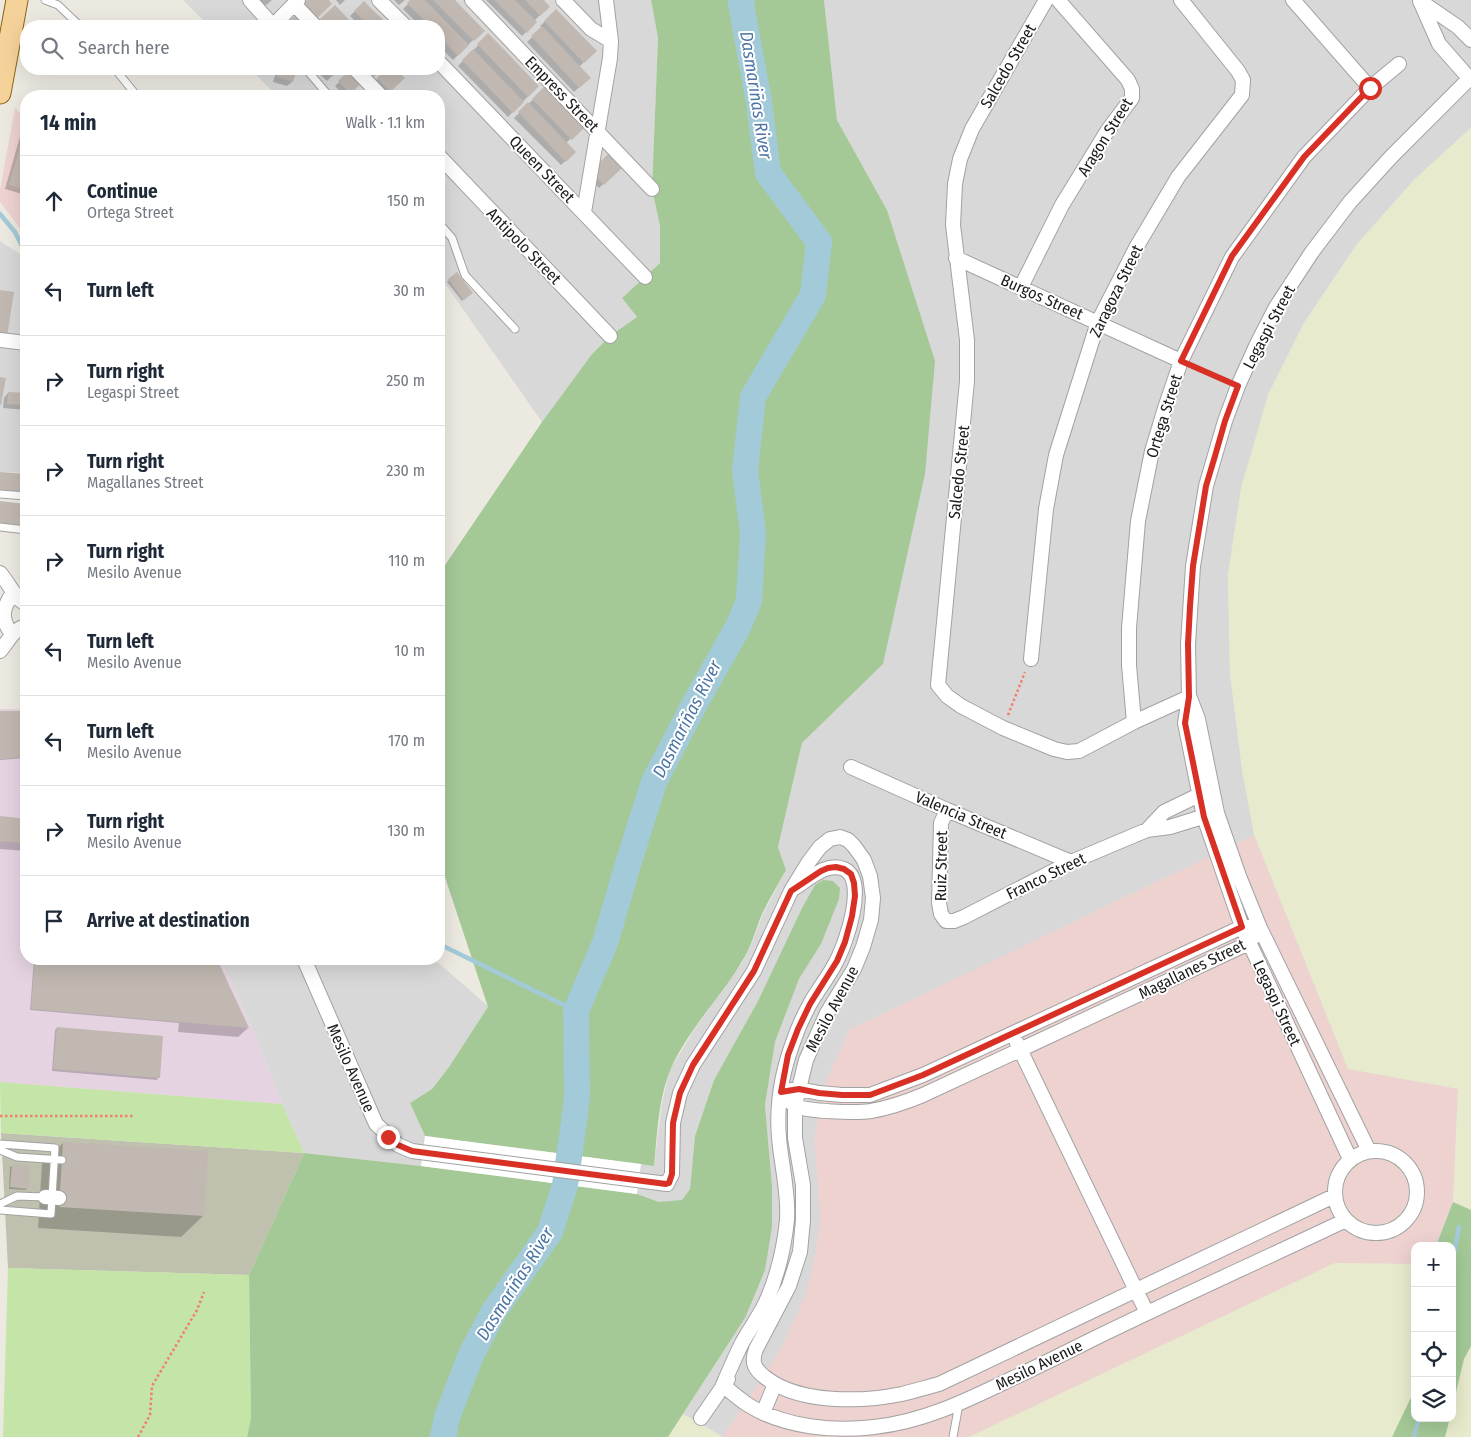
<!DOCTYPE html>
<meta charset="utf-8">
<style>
:root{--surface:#fff;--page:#f2f2f3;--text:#1f2937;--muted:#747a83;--line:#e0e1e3}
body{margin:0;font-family:"Fira Sans Condensed",sans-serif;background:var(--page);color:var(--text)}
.controls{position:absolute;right:15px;bottom:15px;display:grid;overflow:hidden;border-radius:10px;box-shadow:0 5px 20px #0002}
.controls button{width:45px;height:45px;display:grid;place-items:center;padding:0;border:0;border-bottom:1px solid var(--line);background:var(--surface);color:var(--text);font:25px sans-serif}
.stop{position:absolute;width:15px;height:15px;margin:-11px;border:4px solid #d93025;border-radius:50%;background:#fff}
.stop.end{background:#d93025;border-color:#fff;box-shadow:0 1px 5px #0008}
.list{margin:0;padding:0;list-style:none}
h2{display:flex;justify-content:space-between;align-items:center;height:65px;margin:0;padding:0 20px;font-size:21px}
h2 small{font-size:16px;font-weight:400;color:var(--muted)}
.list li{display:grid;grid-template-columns:32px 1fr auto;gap:15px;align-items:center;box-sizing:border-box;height:90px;padding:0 20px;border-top:1px solid var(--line)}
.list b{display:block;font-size:19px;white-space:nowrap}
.list p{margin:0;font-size:16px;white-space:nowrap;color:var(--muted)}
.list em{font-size:16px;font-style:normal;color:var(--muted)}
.icon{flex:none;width:28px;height:28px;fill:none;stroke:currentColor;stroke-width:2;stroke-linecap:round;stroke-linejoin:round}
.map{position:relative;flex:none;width:1471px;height:1437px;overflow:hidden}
.search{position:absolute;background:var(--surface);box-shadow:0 5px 20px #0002;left:20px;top:20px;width:425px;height:55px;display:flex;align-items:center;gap:12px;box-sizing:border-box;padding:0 18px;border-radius:20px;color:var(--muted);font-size:19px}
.panel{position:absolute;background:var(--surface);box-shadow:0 5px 20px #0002;left:20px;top:90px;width:425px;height:875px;border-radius:20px}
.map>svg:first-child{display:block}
</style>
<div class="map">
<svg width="1471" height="1437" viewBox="0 0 1471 1437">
<rect width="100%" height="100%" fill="#ece9e1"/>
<path fill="#d9d8d8" d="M183,0H651L658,38L652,189L660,226V263L622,298L637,317L610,336L592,354L542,422L439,275V96H277L250,69H439V26H209Z
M824,0H1471V128L1415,179L1357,244L1304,323L1268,395L1228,574L1230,673L1243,776L1458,1089L1453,1202L1436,1246H1415V1264L1335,1263L969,1437H723L683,1414L745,1318L772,1186L765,1105L775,1042L799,979L821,944L802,908L758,1001L714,1080L695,1136L690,1189L682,1200L671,1202H659L637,1194L421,1166L304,1153L282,1104L254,1032L220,959H434L489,1007L449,1067L432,1089L410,1103L425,1136L654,1166L662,1103L668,1077L671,1068L694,1030L742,963L751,945L763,914L786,870L778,847L802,743L883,664L887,210L837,120Z
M0,241L26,258V473L0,472Z"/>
<path fill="#edd2d0" d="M15,108L26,119V246L19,227L0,202V190Z
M1254,835L1348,1069L1458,1089L1453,1202L1436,1246H1415V1264L1335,1263L969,1437H723L782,1347L807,1292L815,1256L820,1222L818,1184L814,1138L826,1082L849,1030Z"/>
<path fill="#e5d3e1" d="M0,709H26V959H220L254,1032L282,1104L0,1082Z"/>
<path fill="#bfc0ad" d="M1,1133L304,1153L249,1275L8,1268Z"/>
<path fill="#e7eacc" d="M1471,128V1210L1453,1202L1458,1089L1348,1069L1254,835L1243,776L1230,673L1228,574L1241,488L1268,395L1304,323L1357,244L1415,179Z
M1335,1263L1415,1264V1389L1392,1437H969Z
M1471,1346V1437H1445L1450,1418H1452V1409L1464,1359Z
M683,1414L723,1437H668Z"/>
<path fill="#c4e4a8" d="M0,1082L282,1104L304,1153L1,1133Z
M8,1268L249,1275L251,1418L247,1437H3Z"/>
<path fill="#a4c997" d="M651,0H824L837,120L887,210L935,361L925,474L883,664L802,743L778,847L786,870C778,885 769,899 762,914C755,931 751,948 741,963C719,1000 683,1035 668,1076C658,1103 657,1137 654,1166L425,1136L410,1103L432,1089L449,1067L488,1007L439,859V574L542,422L592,354L610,336L637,317L622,298L660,263V226L652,189L658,38Z
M823,880L833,881L840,888L839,899L821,944L799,979L775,1042L765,1105L772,1186V1227L765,1270L745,1318L668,1437H247L251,1418L249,1275L304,1153L421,1166L637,1194L659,1202L682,1200L690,1189L695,1136L714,1080L758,1001L802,908L815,885Z
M1453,1202L1471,1210V1346L1464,1359L1452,1409V1246H1436Z
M1415,1389V1418H1450L1445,1437H1392Z"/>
<path fill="#fff" d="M425,1136L641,1164L637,1194L421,1166Z"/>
<path fill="#0003" d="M260,0H272L265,6Z
M336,0H345L340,5Z
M394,0H405L399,5Z
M412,0H454L483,30L453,60L439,46V26H420L403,9Z
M486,0H542L548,7L534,21L536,22L522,36Z
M364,2L388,26H360L350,16Z
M556,11L595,51L579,67L589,78L574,92L527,42L542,28L540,26Z
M488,35L538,86L508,117L458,66Z
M254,69H264L259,73Z
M277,69H296L292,82L287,86L273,82Z
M318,69H339L327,81L316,71Z
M353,69L363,80L346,96H344L335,86Z
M357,69H380L368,80Z
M388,69H394L403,78L385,95L373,83Z
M544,89L582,128L566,143L575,152L561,165L514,118Z
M26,123V195L5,189L23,126Z
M620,168L599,188L590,179Z
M449,280L469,295L462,301L447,282Z
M8,393L26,395V410L3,408L4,398Z
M0,712H26V758L0,760Z
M0,818L26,820V851L0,849Z
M34,959H190L187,1017H189L193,959H216L248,1028L238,1037L178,1032L179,1023L30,1010Z
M57,1028L158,1078L157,1080L52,1071L55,1030Z
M63,1143L207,1153L203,1216L181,1237L38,1228L42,1164Z
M12,1166L27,1188L26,1190L9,1189L10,1167Z"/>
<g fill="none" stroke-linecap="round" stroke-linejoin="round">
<path stroke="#a3cad8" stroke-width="4.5" d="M0,214L15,232L26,254
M439,944L576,1011
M1452,1265L1459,1227
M1414,1437L1419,1418"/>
<path stroke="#a3cad8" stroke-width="26" d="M443,1437L447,1417L471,1355L494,1311L550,1232L565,1185L574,1122L577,1096L576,1011L605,943L628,864L654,782L694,705L738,627L749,601L753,533L745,470L753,397L813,295L819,242L768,173L759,102L741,4L742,0"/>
</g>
<path fill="#c0b8b1" d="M307,0H329L332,4L315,20L301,5Z
M410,0H425L469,45L458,56L439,37V26H429L407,3Z
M433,0H455L485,31L474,41Z
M494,0H515L537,22L527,33Z
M525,0H544L550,7L540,16Z
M364,1L377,14L390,26H369L354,11Z
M335,5L351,22L347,26H321L317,22Z
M556,9L597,51L584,63L544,21Z
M295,16L305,26H283Z
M542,26L591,78L579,88L531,36Z
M488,33L539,86L528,97L477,44Z
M473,49L524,102L513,113L462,60Z
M280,69H297L293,82L277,77Z
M323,69H341L332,77Z
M351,69L365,79L351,94L338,81Z
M366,69H382L374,77Z
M386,69H396L405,78L390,92L377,78Z
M544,87L584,128L572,140L532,99Z
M528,102L576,152L566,162L518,112Z
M26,126V190L9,185Z
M608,154L622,168L604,185L593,174L596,166Z
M457,272L473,293L464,300L448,279Z
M0,290L14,292L7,337L0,336Z
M0,377L6,378L1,405H0Z
M8,392L26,393V405L7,404Z
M0,472L26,474V492L0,491Z
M0,501L26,504V527L0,524Z
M0,711H26V757L0,759Z
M0,816L26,819V844L0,841Z
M35,959H217L249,1028L31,1009Z
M57,1027L163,1036L160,1078L53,1069Z
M63,1142L208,1151L204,1216L59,1207Z
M12,1164L30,1166L29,1189L10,1187Z"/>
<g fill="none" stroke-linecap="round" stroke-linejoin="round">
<g stroke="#a2a2a2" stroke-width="9">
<path id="lane" d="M45,0L58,5L80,26
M115,69L137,96
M306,69L329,96
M439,223L452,238L465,275L515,329
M0,494L26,496
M0,527L26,530
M0,1144L55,1148L51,1214L0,1210
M0,1150L17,1157L62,1160
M0,1204L17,1196L45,1197
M953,1437L959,1404"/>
</g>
<g stroke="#a2a2a2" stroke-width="16">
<path id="street" d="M250,0L273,26
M379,0L405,26
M472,0L652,189
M563,0L591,29L611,41
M1046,0L972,129L960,159L955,184L953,225L967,340V381L938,685L947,696L961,706L1003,728L1054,749L1067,752L1079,751L1134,722L1189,697
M1293,0L1370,88
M1420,1L1439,44L1469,78
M1420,1L1458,27L1471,40
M294,4L315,26
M273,26L298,0
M439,62L645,277
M355,69L381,96
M439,156L610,336
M584,212L610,58L611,41L606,0
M956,258L1181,361
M1021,287L1062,205L1108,130L1132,98V89L1128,80L1058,0
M0,340L26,343
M0,573C9,583 14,598 26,604
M12,635C0,617 2,610 13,592
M0,651C8,642 13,629 26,626
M1031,659L1046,509L1056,455L1098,322L1137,246L1178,177L1242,95L1243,80L1238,71L1181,0
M1190,698L1198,719L1217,813L1239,876L1260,928L1369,1151
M1134,722L1129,665V628L1138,521L1152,451L1165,408L1181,361L1232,257L1304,157L1370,88L1399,64
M851,767L947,810L1071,862
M947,810L941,823L939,903L941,914L946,921H954L964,917L1071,862L1147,830L1170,827L1212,814
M1147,830L1164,812L1199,795L1207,792
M304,959L376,1124L398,1145L412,1151L667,1184L672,1174L673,1123L680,1093L693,1065L754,971L791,891L808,863L820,847L830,839L840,837L848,840L854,846L864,860L870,876L873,898L871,920L863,947L854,969L827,1013L806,1060L795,1105V1138L803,1185V1220L800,1252L789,1286L756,1349C751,1362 754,1369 766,1378C800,1404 862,1402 902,1394C915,1391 927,1387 939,1384L1334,1196
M1017,1043L1147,1313
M791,1090L799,1089L819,1093L842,1095H870L923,1075L1242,927H1250
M789,1099C790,1101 792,1104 794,1105C805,1112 857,1113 871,1111C889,1108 906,1102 923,1095L1249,943L1260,928
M1335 1192a41 41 0 1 1 82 0a41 41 0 1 1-82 0Z
M1350,1159L1242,927L1204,817L1185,723L1189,697L1188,644L1193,566L1206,486L1225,421L1238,386L1256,346L1276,307L1312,252L1350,202L1391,157L1471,77
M45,1197L59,1198
M723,1385C731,1392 740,1400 750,1406C785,1427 834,1432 874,1427C922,1422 966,1401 1009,1380C1037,1367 1065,1353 1093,1339C1177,1298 1262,1260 1346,1220
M723,1385C729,1371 735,1357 742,1343C749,1330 758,1318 765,1304C777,1278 784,1249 787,1220C789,1192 781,1164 779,1137C776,1103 783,1068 795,1037C799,1025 805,1013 811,1002C819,988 830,975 837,960C846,943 868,880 844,869C826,861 807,881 793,889
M763,1413L775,1384
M701,1418L728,1379"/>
</g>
<g stroke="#8a6308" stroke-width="23">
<path id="primary" d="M0,93L17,0"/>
</g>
<path stroke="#f17f6c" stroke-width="2.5" stroke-dasharray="2.5 2.5" stroke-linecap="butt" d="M1194,366L1226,380
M1008,715L1025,672
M0,1116H135
M138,1437L150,1415L152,1386L197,1310L204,1292"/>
<use href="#lane" stroke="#fff" stroke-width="7"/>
<use href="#street" stroke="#fff" stroke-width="14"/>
<use href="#primary" stroke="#f6d29b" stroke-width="21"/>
</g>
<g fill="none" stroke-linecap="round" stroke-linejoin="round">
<path stroke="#d93025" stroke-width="6" d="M388,1137L398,1145L412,1151L666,1184L669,1183L672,1174L673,1123L680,1093L693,1065L754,971L791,891L821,871L828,868L836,867L844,869L851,874L854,883L855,896L852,916L845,942L837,961L810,1004L798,1029L788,1055L781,1092L799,1089L819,1093L842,1095H870L923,1075L1242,927L1204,817L1185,723L1189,697L1188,644L1190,606L1193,566L1200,523L1206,486L1215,456L1225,421L1238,386L1181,361L1232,256L1304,157L1370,88"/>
</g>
<g text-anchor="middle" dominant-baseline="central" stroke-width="4" stroke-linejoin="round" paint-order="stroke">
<g font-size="16" fill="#1b1b1b" stroke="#fff">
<text transform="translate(1008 66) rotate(-60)">Salcedo Street</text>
<text transform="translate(562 94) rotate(46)">Empress Street</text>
<text transform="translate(1105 137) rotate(-58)">Aragon Street</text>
<text transform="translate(542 169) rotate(46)">Queen Street</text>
<text transform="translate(524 246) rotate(46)">Antipolo Street</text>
<text transform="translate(1116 291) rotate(-64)">Zaragoza Street</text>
<text transform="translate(1042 297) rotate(24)">Burgos Street</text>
<text transform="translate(1269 327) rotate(-62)">Legaspi Street</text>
<text transform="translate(1164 416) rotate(-73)">Ortega Street</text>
<text transform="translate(959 472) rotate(-84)">Salcedo Street</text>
<text transform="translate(961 815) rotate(23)">Valencia Street</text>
<text transform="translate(941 866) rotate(-89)">Ruiz Street</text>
<text transform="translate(1046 876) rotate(-26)">Franco Street</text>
<text transform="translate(1192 969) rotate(-26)">Magallanes Street</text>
<text transform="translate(1277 1003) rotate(65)">Legaspi Street</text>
<text transform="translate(832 1009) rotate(-62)">Mesilo Avenue</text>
<text transform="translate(351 1068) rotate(66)">Mesilo Avenue</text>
<text transform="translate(1039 1365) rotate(-26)">Mesilo Avenue</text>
</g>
<g font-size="18" font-style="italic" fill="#4d76a4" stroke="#fff">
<text transform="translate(756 95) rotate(81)">Dasmariñas River</text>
<text transform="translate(687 719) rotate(-63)">Dasmariñas River</text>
<text transform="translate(515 1284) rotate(-58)">Dasmariñas River</text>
</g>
</g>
</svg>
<div class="controls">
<button>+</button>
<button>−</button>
<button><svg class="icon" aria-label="locate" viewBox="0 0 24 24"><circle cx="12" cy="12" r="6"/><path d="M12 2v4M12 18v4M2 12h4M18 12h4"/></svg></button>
<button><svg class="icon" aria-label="layers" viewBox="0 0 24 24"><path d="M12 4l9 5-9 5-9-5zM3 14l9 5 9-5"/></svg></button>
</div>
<div class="stop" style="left:1370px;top:88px"></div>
<div class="stop end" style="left:388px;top:1137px"></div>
<div class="search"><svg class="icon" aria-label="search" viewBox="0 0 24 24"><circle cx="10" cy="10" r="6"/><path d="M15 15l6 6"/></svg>Search here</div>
<section class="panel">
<h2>14 min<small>Walk · 1.1 km</small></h2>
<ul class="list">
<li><svg class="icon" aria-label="ahead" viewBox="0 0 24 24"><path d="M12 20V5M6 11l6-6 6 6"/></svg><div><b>Continue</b><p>Ortega Street</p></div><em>150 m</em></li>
<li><svg class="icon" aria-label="left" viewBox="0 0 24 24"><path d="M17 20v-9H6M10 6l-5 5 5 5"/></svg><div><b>Turn left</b></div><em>30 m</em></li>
<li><svg class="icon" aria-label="right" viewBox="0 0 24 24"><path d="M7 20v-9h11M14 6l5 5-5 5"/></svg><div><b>Turn right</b><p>Legaspi Street</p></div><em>250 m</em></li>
<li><svg class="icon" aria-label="right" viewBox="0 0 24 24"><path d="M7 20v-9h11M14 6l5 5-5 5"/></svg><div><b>Turn right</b><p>Magallanes Street</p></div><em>230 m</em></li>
<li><svg class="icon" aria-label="right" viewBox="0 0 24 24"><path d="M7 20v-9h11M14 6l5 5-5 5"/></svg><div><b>Turn right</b><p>Mesilo Avenue</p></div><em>110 m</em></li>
<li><svg class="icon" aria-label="left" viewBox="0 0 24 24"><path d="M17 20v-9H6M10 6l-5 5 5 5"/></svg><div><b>Turn left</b><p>Mesilo Avenue</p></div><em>10 m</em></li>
<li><svg class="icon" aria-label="left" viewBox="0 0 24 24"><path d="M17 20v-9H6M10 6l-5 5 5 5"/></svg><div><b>Turn left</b><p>Mesilo Avenue</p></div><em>170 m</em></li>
<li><svg class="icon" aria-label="right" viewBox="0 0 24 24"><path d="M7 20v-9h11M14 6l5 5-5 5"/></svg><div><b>Turn right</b><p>Mesilo Avenue</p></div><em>130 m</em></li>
<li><svg class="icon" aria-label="arrive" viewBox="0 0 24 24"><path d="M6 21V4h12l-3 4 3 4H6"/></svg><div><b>Arrive at destination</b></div></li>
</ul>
</section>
</div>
